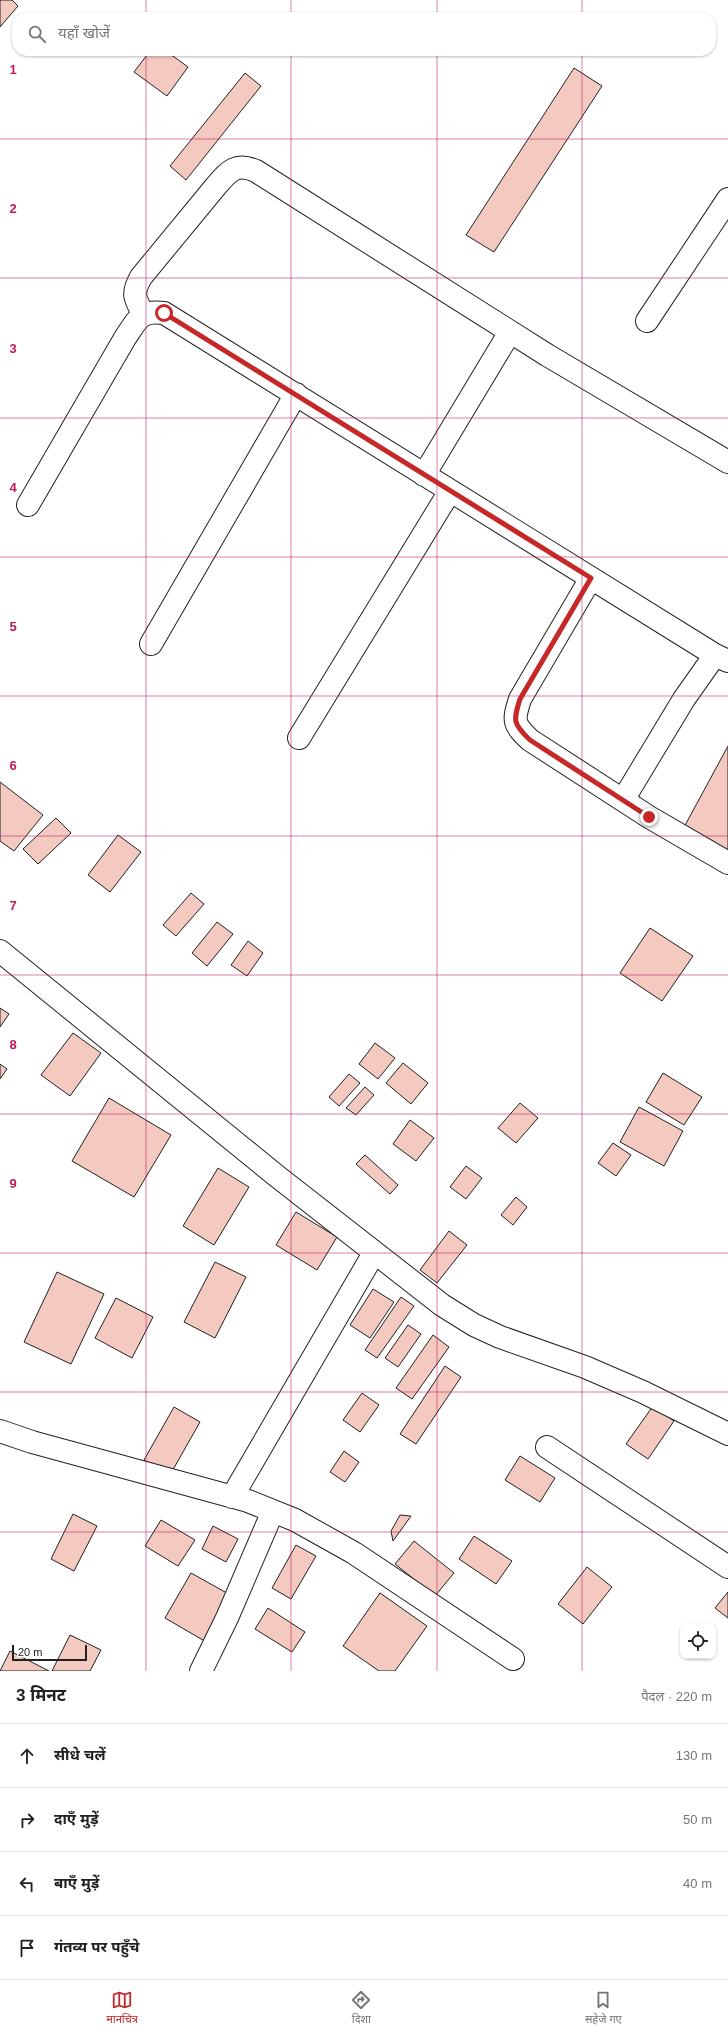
<!DOCTYPE html>
<html lang="hi">
<meta charset="utf-8">
<style>
:root{--surface:#fff;--page:#f6f6f6;--text:#202124;--muted:#757577;--line:#e0e0e0;--accent:#c62828}
body{margin:0;font-family:Helvetica,"Noto Sans Devanagari",sans-serif;background:var(--page);color:var(--text)}
.controls{position:absolute;right:12px;bottom:12px;display:grid;overflow:hidden;border-radius:8px;box-shadow:0 1px 3px #0004}
.controls button{width:36px;height:36px;display:grid;place-items:center;padding:0;border:0;border-bottom:1px solid var(--line);background:var(--surface);color:var(--text);font:20px sans-serif}
.scale{position:absolute;left:12px;bottom:10px;width:75px;box-sizing:border-box;padding-left:4px;border:2px solid #222;border-top:0;font-size:11px;line-height:14px;white-space:nowrap;color:#222;-webkit-text-stroke:3px #fff;paint-order:stroke}
.stop{position:absolute;width:12px;height:12px;margin:-9px;border:3px solid #c62828;border-radius:50%;background:#fff}
.stop.end{background:#c62828;border-color:#fff;box-shadow:0 1px 4px #0008}
.list{margin:0;padding:0;list-style:none}
h2{display:flex;justify-content:space-between;align-items:center;height:52px;margin:0;padding:0 16px;font-size:17px}
h2 small{font-size:13px;font-weight:400;color:var(--muted)}
.list li{display:grid;grid-template-columns:26px 1fr auto;gap:12px;align-items:center;box-sizing:border-box;height:64px;padding:0 16px;border-top:1px solid var(--line)}
.list b{display:block;font-size:15px;white-space:nowrap}
.list em{font-size:13px;font-style:normal;color:var(--muted)}
.icon{flex:none;width:22px;height:22px;fill:none;stroke:currentColor;stroke-width:2;stroke-linecap:round;stroke-linejoin:round}
.map{position:relative;flex:none;width:728px;height:1671px;overflow:hidden}
.search{position:absolute;background:var(--surface);box-shadow:0 1px 3px #0004;left:12px;right:12px;top:12px;height:44px;display:flex;align-items:center;gap:10px;box-sizing:border-box;padding:0 14px;border-radius:16px;color:var(--muted);font-size:15px}
.sheet{height:308px;background:var(--surface)}
nav{display:flex;justify-content:space-around;align-items:center;box-sizing:border-box;height:56px;border-top:1px solid var(--line);background:var(--surface);font-size:11px;color:var(--muted)}
nav a{display:grid;justify-items:center;gap:2px}
nav .on{color:var(--accent)}
.map>svg:first-child{display:block}
</style>
<div class="map">
<svg width="728" height="1671" viewBox="0 0 728 1671">
<rect width="100%" height="100%" fill="#fff"/>
<path fill="#f3c9c0" stroke="#222" d="M0,0H12L18,6L0,27Z
M150,51H166L188,67L167,96L134,72Z
M574,68L602,86L494,252L466,235Z
M245,73L261,86L186,180L170,166Z
M728,746V853L683,829Z
M0,782L43,815L14,851L0,841Z
M56,818L71,833L38,864L23,849Z
M118,835L141,852L110,892L88,875Z
M191,893L204,904L176,936L163,925Z
M217,922L233,934L207,966L192,953Z
M650,928L693,956L662,1001L620,973Z
M248,941L263,953L247,976L231,965Z
M0,1008L9,1014L0,1027Z
M73,1033L101,1053L70,1096L41,1075Z
M375,1043L395,1058L378,1079L359,1064Z
M403,1063L428,1083L411,1104L386,1083Z
M0,1064L7,1069L0,1079Z
M663,1073L702,1097L684,1125L646,1102Z
M349,1074L360,1083L339,1106L329,1097Z
M365,1087L374,1095L356,1115L346,1108Z
M109,1098L171,1135L134,1197L72,1161Z
M520,1103L538,1118L516,1143L498,1128Z
M639,1107L683,1131L664,1166L620,1142Z
M410,1120L434,1138L416,1161L393,1144Z
M613,1143L631,1155L616,1176L598,1163Z
M365,1155L398,1185L390,1194L356,1164Z
M466,1166L482,1178L466,1199L450,1187Z
M218,1168L249,1187L214,1245L183,1226Z
M516,1197L527,1207L513,1225L501,1215Z
M296,1212L337,1237L317,1270L276,1245Z
M449,1231L467,1245L437,1283L420,1270Z
M215,1262L246,1277L215,1338L184,1322Z
M57,1272L104,1294L71,1364L24,1342Z
M373,1289L394,1302L370,1338L350,1325Z
M401,1297L414,1306L377,1358L365,1350Z
M116,1298L153,1317L132,1358L95,1338Z
M408,1325L421,1334L398,1367L385,1358Z
M433,1335L449,1347L412,1399L396,1388Z
M445,1366L461,1377L416,1444L400,1434Z
M362,1393L379,1405L360,1432L343,1420Z
M653,1406L674,1421L648,1459L626,1444Z
M174,1407L200,1422L170,1475L144,1460Z
M344,1451L359,1462L345,1482L330,1472Z
M520,1456L555,1478L540,1502L505,1480Z
M73,1514L97,1526L74,1571L51,1559Z
M400,1515L411,1516L393,1541L391,1531Z
M161,1520L195,1540L178,1566L145,1546Z
M213,1526L238,1539L226,1562L202,1549Z
M474,1536L512,1561L496,1584L459,1559Z
M414,1541L454,1573L435,1596L395,1564Z
M296,1545L316,1556L291,1599L272,1588Z
M587,1567L612,1587L583,1624L558,1604Z
M191,1573L234,1597L208,1643L165,1618Z
M728,1592V1618L715,1608Z
M380,1593L427,1626L395,1671H379L343,1646Z
M268,1608L305,1632L292,1652L255,1629Z
M70,1635L101,1650L90,1671H52Z
M10,1651L49,1671H0Z"/>
<g fill="none" stroke-linecap="round" stroke-linejoin="round">
<g stroke="#222" stroke-width="24">
<path id="minor" d="M143,313C134,298 132,293 141,277L216,186C229,171 236,162 256,171L547,355L728,462
M647,321L728,199
M424,475L510,332
M28,505L125,338C138,319 140,310 164,313L715,655L728,661
M591,578L520,699C513,721 513,724 530,740L649,817L728,863
M151,644L296,394
M299,738L450,491
M623,800L684,699L715,655
M0,1431L32,1442L248,1501L295,1520L354,1553L513,1659
M547,1447L728,1567
M232,1497L374,1253
M201,1671L227,1618L273,1511"/>
</g>
<g stroke="#222" stroke-width="24">
<path id="tertiary" d="M0,951L278,1177L442,1305L474,1325L500,1337L585,1367L643,1392L728,1434"/>
</g>
<use href="#minor" stroke="#fff" stroke-width="22"/>
<use href="#tertiary" stroke="#fff" stroke-width="22"/>
</g>
<g fill="none" stroke-linecap="round" stroke-linejoin="round">
<path stroke="#c62828" stroke-width="5" d="M164,313L591,578L520,699C513,721 513,724 530,740L649,817"/>
</g>
<path fill="none" stroke="#c2185b" stroke-width="1" stroke-opacity="0.55" d="M146,0V17M291,0V17M437,0V17M582,0V17M146,51V1671M291,51V1671M437,51V1671M582,51V1671M0,139H728M0,278H728M0,418H728M0,557H728M0,696H728M0,836H728M0,975H728M0,1114H728M0,1253H728M0,1392H728M0,1532H728"/>
<g font-size="13" text-anchor="middle" font-weight="bold" fill="#c2185b" stroke="#fff" stroke-width="3" stroke-linejoin="round" paint-order="stroke">
<text x="13" y="74">1</text>
<text x="13" y="213">2</text>
<text x="13" y="353">3</text>
<text x="13" y="492">4</text>
<text x="13" y="631">5</text>
<text x="13" y="770">6</text>
<text x="13" y="910">7</text>
<text x="13" y="1049">8</text>
<text x="13" y="1188">9</text>
</g>
</svg>
<div class="controls">
<button><svg class="icon" aria-label="locate" viewBox="0 0 24 24"><circle cx="12" cy="12" r="6"/><path d="M12 2v4M12 18v4M2 12h4M18 12h4"/></svg></button>
</div>
<div class="scale">20 m</div>
<div class="stop" style="left:164px;top:313px"></div>
<div class="stop end" style="left:649px;top:817px"></div>
<div class="search"><svg class="icon" aria-label="search" viewBox="0 0 24 24"><circle cx="10" cy="10" r="6"/><path d="M15 15l6 6"/></svg>यहाँ खोजें</div>
</div>
<section class="sheet">
<h2>3 मिनट<small>पैदल · 220 m</small></h2>
<ul class="list">
<li><svg class="icon" aria-label="ahead" viewBox="0 0 24 24"><path d="M12 20V5M6 11l6-6 6 6"/></svg><div><b>सीधे चलें</b></div><em>130 m</em></li>
<li><svg class="icon" aria-label="right" viewBox="0 0 24 24"><path d="M7 20v-9h11M14 6l5 5-5 5"/></svg><div><b>दाएँ मुड़ें</b></div><em>50 m</em></li>
<li><svg class="icon" aria-label="left" viewBox="0 0 24 24"><path d="M17 20v-9H6M10 6l-5 5 5 5"/></svg><div><b>बाएँ मुड़ें</b></div><em>40 m</em></li>
<li><svg class="icon" aria-label="arrive" viewBox="0 0 24 24"><path d="M6 21V4h12l-3 4 3 4H6"/></svg><div><b>गंतव्य पर पहुँचे</b></div></li>
</ul>
</section>
<nav>
<a class="on"><svg class="icon" aria-label="map" viewBox="0 0 24 24"><path d="M3 6l6-2 6 2 6-2v14l-6 2-6-2-6 2zM9 4v14M15 6v14"/></svg>मानचित्र</a>
<a><svg class="icon" aria-label="directions" viewBox="0 0 24 24"><path d="M12 3l9 9-9 9-9-9zM9 14v-3h6M13 9l2 2-2 2"/></svg>दिशा</a>
<a><svg class="icon" aria-label="saved" viewBox="0 0 24 24"><path d="M7 4h10v16l-5-4-5 4z"/></svg>सहेजे गए</a>
</nav>
